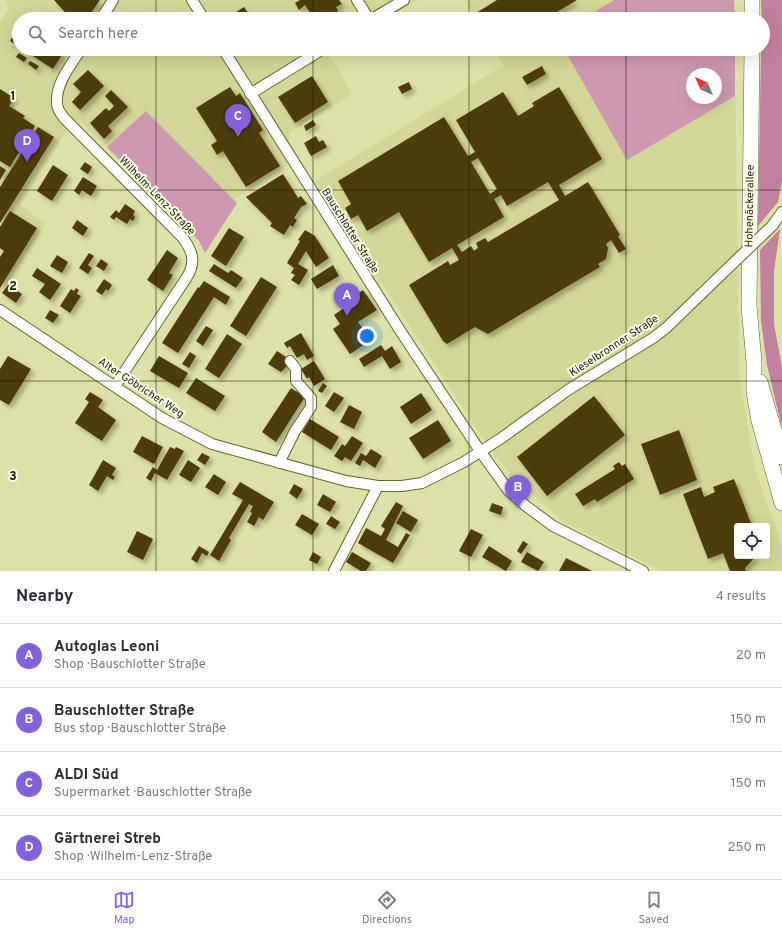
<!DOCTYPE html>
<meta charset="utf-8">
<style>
:root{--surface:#fff;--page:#f7f7f7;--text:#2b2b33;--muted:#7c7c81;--line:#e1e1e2;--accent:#8162dd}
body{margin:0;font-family:Overpass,sans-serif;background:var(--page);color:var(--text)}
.controls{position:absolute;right:12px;bottom:12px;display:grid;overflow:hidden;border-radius:4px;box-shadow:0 4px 16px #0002}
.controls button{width:36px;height:36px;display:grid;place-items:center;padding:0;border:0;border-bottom:1px solid var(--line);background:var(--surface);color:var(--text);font:20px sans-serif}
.compass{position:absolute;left:686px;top:68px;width:36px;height:36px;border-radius:50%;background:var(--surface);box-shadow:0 4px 16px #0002;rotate:315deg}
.you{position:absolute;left:367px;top:336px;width:14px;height:14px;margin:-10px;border:3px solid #fff;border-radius:50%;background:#1a73e8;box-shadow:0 0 0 6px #1a73e833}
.badge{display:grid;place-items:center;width:26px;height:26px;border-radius:50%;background:var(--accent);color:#fff;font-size:13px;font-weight:700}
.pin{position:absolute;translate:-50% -33px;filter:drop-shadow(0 1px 2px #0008)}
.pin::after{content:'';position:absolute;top:21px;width:14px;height:12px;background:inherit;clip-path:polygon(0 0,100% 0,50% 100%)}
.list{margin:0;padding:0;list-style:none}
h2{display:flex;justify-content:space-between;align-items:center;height:52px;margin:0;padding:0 16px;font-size:17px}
h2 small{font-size:13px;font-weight:400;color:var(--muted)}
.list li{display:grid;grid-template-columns:26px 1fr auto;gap:12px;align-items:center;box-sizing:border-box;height:64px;padding:0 16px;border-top:1px solid var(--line)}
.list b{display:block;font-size:15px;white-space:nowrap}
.list p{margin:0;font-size:13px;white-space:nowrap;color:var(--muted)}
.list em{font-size:13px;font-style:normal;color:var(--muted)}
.icon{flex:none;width:22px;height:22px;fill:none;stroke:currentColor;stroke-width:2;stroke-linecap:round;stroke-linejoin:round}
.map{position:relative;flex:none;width:782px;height:571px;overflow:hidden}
.search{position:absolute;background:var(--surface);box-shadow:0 4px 16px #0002;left:12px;right:12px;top:12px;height:44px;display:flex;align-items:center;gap:10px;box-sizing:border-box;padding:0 14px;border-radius:22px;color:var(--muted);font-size:15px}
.sheet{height:308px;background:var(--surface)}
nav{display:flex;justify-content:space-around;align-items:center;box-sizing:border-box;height:56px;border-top:1px solid var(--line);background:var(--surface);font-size:11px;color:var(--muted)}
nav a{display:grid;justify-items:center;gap:2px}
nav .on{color:var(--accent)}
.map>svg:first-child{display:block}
</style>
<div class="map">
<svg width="782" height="571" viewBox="0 0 782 571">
<defs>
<filter id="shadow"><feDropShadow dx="3.5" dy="3.5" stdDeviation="2" flood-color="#0004"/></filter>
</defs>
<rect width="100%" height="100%" fill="#dce1a7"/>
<path fill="#d2d696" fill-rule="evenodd" d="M6,0H418L385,19H19V49H334L328,52L352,94L290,132L287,165L234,199L146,112L107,147L78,119L67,130L20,205L45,224L0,293V22L9,8Z
M464,0H734L735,19H476Z
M494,49H735L739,373L755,470L782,545V571H661L566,523L511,476L479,432L315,181L503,66ZM692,74H716V98H692ZM737,526H767V556H737Z"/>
<path fill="#ce99b0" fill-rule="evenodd" d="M614,0H734L735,19H583Z
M564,49H735V96L627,160ZM692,74H716V98H692Z
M146,111L237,203L205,253L199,241L107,147Z"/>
<path fill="#c1809d" d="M761,0H782V180L778,202L758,226L761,49H763Z
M780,229L774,271V324L782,368V428L767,365L761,321L760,250Z"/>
<path fill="#4d3d07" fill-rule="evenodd" filter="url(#shadow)" d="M54,0H100L87,19H71Z
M300,0H339L342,4L336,7L338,11L327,18L325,15L318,19H314L305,5L299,10L295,3Z
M497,0H577L545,19H480L476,13Z
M244,7L252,19H229L228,17Z
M19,26V47L10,41Z
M22,49H57L63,53L53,69Z
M19,53L27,58L24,62L16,57Z
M30,61L39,66L36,70L28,64Z
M542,66L546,74L527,85L522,77Z
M88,70L104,86L80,110L72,102L81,92L73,84Z
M312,76L328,102L295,123L278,97Z
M409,82L412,89L402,94L398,87Z
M230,87L236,96L240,93L263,130L259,133L280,166L246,187L223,151L217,155L211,145L217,141L196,108Z
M559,87L602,159L559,185L565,196L588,182L620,235L618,236L626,249L619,253L611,240L606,244L608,248L606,259L598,264L600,267L488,334L475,327L447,344L443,341L409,285L448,261L450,265L459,260L452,248L429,262L399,212L367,231L358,215L351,219L345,208L351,204L338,181L444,117L468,156L475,152L456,120L503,92L518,116L534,106L532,103ZM478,158L497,189L490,194L471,162ZM548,182L559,200L488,242L485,238L476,243L478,248L474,251L471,246L462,252L457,245L504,217L494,199L501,195L507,206Z
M0,89L14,98L9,106L25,116L23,118L35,126L10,167L0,161Z
M111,90L128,107L108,126L112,131L104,139L90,123L106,108L109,111L114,106L105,96Z
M313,120L316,125L306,131L304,126Z
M38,127L54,137L0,223V187Z
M316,136L319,142L323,140L327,147L311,156L304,143Z
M85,162L92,167L88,174L80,169Z
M53,165L68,175L52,201L37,191Z
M0,166L6,170L0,180Z
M283,174L298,198L301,196L307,204L301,207L294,218L297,220L293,227L290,225L284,235L270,226L272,223L246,197Z
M83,177L97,186L91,196L82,190L79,195L74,191Z
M125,204L135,211L133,215L135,217L133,221L130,219L127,224L116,217L114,220L110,217L116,210L119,213Z
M10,211L37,228L0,288V257L4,251L0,248V227Z
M77,220L88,228L83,236L72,228Z
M229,228L244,237L226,266L211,256Z
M305,230L315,236L329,258L316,267L306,251L298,264L308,270L299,285L291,280L295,275L291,273L294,268L287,263L300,241L298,240Z
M167,250L178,258L169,273L173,275L163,291L147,280Z
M89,253L94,256L88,265L92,268L88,274L79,268Z
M57,255L68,262L62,273L50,266Z
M101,259L108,264L104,271L96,266Z
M214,264L228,273L231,270L243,278L236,288L209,271Z
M333,265L339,276L317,289L311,279Z
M37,268L61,284L50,300L39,292L45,284L32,276Z
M261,277L277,287L246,336L230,326Z
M104,279L112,285L108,291L106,289L102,295L96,291Z
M204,281L230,297L226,305L214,297L178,353L162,343L198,287L199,288Z
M8,285L22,294L16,303L2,293Z
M76,288L79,290L77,294L81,296L70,313L60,306L71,289L74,291Z
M363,290L377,310L358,322L371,340L350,354L333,329L340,324L334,315L344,308L341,305Z
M50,310L59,315L53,323L45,318Z
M206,326L213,330L203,346L196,341Z
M301,333L314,356L307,360L304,354L297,358L290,346L287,348L284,343Z
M227,334L242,344L219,378L205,369Z
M381,345L385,351L392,346L401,362L390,369L382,356L364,367L359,359Z
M277,351L289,359L288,365L281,372L268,364Z
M190,352L196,356L189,368L182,364Z
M8,356L31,369L9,405L0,400V369Z
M159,356L188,373L179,388L150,371Z
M314,361L325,379L314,386L309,377L307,379L301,369Z
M196,378L225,396L215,411L186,393Z
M323,383L327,386L322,393L318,391Z
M291,388L305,397L276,442L262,432Z
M90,392L103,400L98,407L116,420L102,441L75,423L89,402L85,399Z
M334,392L344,398L334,412L325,406Z
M421,393L432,410L411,424L400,407Z
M594,396L625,435L547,496L517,457Z
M349,405L362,412L354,429L340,422Z
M310,419L339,437L331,450L302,432Z
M438,420L451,441L423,459L409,438Z
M679,430L697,480L660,495L641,444Z
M142,436L163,447L154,464L133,452Z
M352,436L363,443L351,461L345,457L342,461L334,456L342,444L345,446Z
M170,447L175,449L176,447L184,451L167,480L155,473L151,481L146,478L153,467L157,470Z
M371,449L382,456L375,468L363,460L360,466L355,463L361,453L366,456Z
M202,453L210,457L205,465L197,460Z
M103,460L116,468L112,475L115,477L113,480L107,476L98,491L89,485Z
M188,460L200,468L191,482L179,475Z
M619,462L622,466L625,464L634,479L597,502L595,499L583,506L575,494L615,469L613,466Z
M214,474L226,482L218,495L205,487Z
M734,479L752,526H737V556H756L745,568L746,571H730L723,553L708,559L683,494L701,487L704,497L715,492L713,487Z
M240,482L274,502L263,520L259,517L254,526L247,522L252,513L250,512L253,506L249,504L229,538L231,540L219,561L210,555L243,500L232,494Z
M294,484L303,489L297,499L289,493Z
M323,494L336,502L330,512L317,505Z
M396,502L403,506L386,540L398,547L406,533L410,535L393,563L358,543L366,528L381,536L385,529L381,526Z
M492,503L503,507L501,515L489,511Z
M403,511L418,520L411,532L396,523Z
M302,514L319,524L312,535L295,525Z
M331,516L340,522L335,529L326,524Z
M471,529L483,535L471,557L459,551Z
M137,531L153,539L143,560L127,552Z
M523,541L528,544L521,554L517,551Z
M199,546L209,552L207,556L202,553L197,563L191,559Z
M489,546L512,561L506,571L482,557Z
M313,552L321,557L317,564L309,560Z
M352,552L371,563L366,571H361L346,562Z
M527,552L544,562L538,571L521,562Z
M566,558L592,571H559Z"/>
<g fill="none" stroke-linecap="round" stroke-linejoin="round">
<g stroke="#626530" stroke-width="12">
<path id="minor" d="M192,0L204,19
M357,0L369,19
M101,19L113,0
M372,19L404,0
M81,49C71,65 55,84 57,104C57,109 61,114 64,118L183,238C193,252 196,262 187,277L115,386
M223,49L401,332L480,451L508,490L526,506L553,526L643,571
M250,94L323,49
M772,226L782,212
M0,310L162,418L212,444L346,481L378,486H402L422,483L464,462L500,439L568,390L653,338L666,328L725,271
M279,463L295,431L311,407V398L296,381V369L290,361
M334,571L378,486"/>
</g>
<g stroke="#626530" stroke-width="16">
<path id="primary" d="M752,19V0
M752,49L749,306L754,362V392L759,421L782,503
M760,382L782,457"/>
</g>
<use href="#minor" stroke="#fff" stroke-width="10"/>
<use href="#primary" stroke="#fff" stroke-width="15"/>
<g stroke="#626530" stroke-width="12" stroke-linecap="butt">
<path id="minor-bridge" d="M725,271L772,226"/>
</g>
<use href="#minor-bridge" stroke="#fff" stroke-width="10"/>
</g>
<path fill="none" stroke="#1b1c06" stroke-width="1" stroke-opacity="0.55" d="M156,0V19M313,0V19M469,0V19M626,0V19M156,49V571M313,49V571M469,49V571M626,49V571M0,190H782M0,381H782"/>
<g text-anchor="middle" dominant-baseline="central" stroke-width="4" stroke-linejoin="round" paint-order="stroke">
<g font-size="11" fill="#1b1c06" stroke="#fdffe8">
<text transform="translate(157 196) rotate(46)">Wilhelm-Lenz-Straße</text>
<text transform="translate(750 206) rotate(-89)">Hohenäckerallee</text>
<text transform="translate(350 231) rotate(58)">Bauschlotter Straße</text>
<text transform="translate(614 346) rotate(-33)">Kieselbronner Straße</text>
<text transform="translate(141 388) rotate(33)">Alter Göbricher Weg</text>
</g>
</g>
<g font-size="13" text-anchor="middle" font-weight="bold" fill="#1b1c06" stroke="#fdffe8" stroke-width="4" stroke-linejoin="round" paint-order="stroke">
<text x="13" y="100">1</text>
<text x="13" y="290">2</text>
<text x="13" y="480">3</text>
</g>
</svg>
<div class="controls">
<button><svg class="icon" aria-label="locate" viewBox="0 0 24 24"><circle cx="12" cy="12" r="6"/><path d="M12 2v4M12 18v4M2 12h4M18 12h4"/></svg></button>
</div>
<svg class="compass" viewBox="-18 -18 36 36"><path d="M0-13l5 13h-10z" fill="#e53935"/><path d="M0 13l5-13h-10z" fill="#7c7c81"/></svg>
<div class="you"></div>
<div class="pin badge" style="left:347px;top:316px">A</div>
<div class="pin badge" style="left:518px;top:508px">B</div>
<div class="pin badge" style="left:238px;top:137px">C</div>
<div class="pin badge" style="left:27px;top:162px">D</div>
<div class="search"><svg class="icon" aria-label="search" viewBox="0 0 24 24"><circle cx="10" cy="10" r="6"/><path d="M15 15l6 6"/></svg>Search here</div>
</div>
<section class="sheet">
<h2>Nearby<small>4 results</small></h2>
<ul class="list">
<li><span class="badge">A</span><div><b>Autoglas Leoni</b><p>Shop · Bauschlotter Straße</p></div><em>20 m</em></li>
<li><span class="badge">B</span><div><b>Bauschlotter Straße</b><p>Bus stop · Bauschlotter Straße</p></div><em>150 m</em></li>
<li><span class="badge">C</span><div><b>ALDI Süd</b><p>Supermarket · Bauschlotter Straße</p></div><em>150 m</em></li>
<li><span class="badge">D</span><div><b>Gärtnerei Streb</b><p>Shop · Wilhelm-Lenz-Straße</p></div><em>250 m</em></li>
</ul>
</section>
<nav>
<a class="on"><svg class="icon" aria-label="map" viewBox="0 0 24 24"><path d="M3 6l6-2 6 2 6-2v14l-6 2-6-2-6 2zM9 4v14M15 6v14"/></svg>Map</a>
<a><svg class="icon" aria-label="directions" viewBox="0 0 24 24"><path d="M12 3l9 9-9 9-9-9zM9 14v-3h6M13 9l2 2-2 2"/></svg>Directions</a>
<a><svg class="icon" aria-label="saved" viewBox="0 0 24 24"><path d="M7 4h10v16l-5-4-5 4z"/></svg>Saved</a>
</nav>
